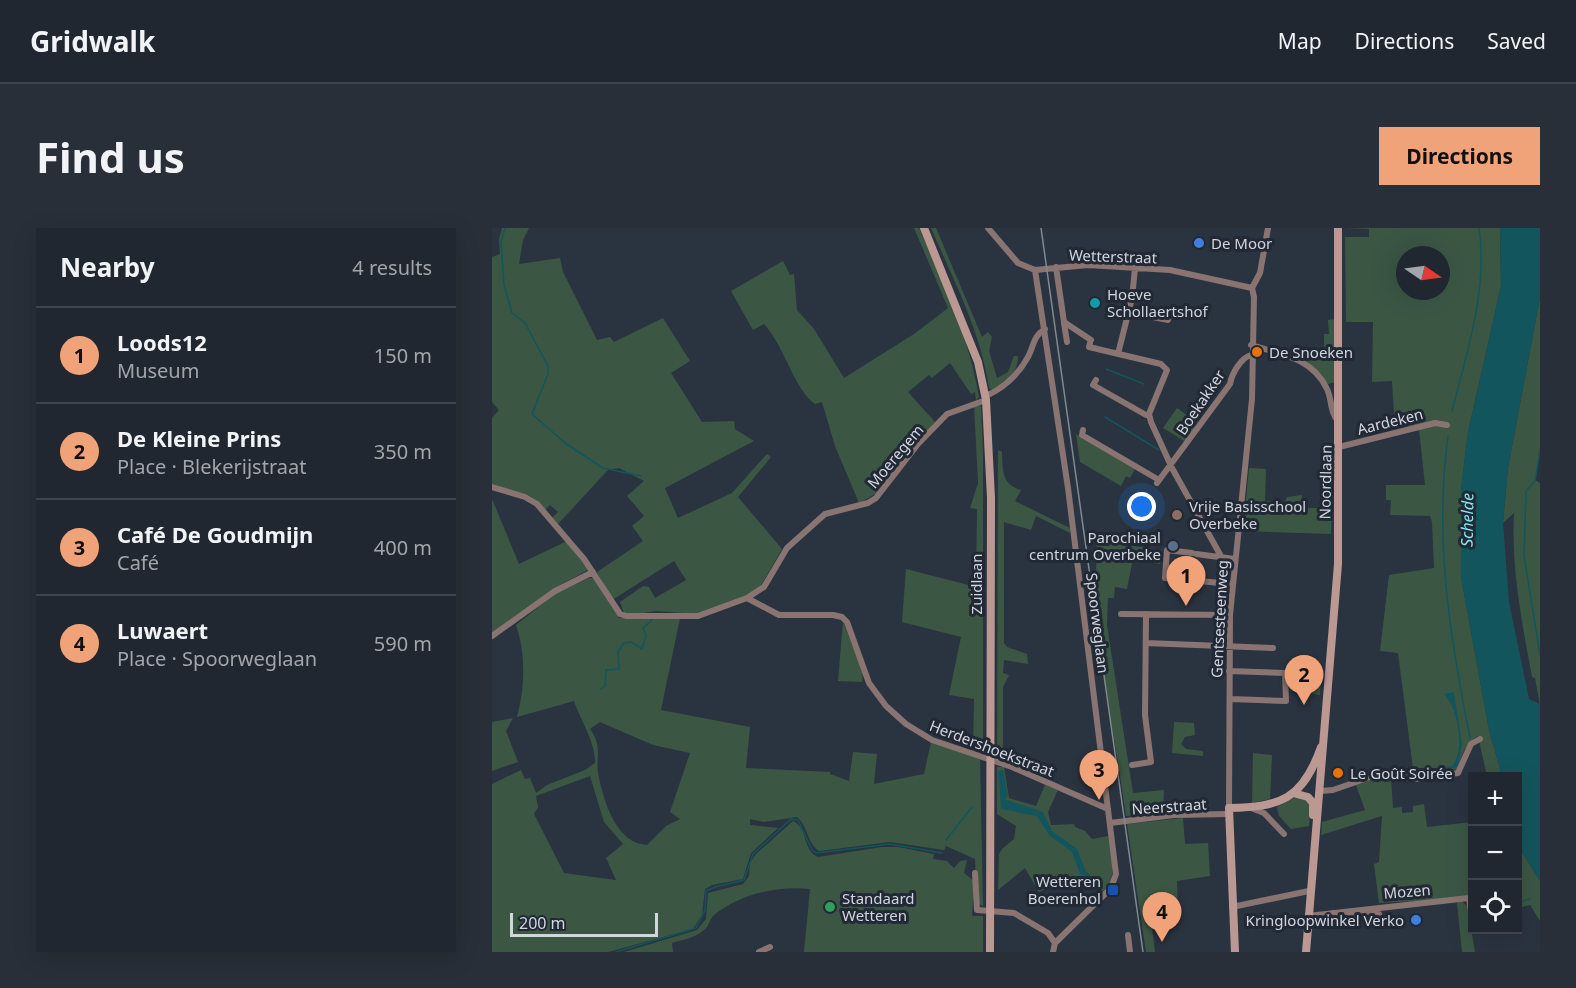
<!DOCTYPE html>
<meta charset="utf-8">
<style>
:root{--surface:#202730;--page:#282f38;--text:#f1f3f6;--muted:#a2a5ab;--line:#3d444c;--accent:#f0a279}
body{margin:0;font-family:"Noto Sans",sans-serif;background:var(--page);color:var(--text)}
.controls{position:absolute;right:18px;bottom:18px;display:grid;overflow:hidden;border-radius:0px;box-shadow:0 6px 24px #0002}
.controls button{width:54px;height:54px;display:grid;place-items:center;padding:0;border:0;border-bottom:2px solid var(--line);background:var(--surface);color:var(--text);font:30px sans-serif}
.compass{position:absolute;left:904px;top:18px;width:54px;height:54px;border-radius:50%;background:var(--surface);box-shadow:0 6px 24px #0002;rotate:103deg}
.scale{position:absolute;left:18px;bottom:15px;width:148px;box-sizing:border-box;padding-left:6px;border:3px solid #d1d6de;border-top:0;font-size:16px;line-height:21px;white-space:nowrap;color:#d1d6de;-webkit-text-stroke:4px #212935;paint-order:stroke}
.you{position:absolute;left:650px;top:279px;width:21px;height:21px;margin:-15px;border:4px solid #fff;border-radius:50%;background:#1a73e8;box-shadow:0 0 0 9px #1a73e833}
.badge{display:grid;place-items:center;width:39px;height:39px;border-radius:50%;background:var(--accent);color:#111;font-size:20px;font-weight:700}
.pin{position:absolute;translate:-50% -50px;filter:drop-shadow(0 2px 3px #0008)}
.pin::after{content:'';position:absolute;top:32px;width:21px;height:18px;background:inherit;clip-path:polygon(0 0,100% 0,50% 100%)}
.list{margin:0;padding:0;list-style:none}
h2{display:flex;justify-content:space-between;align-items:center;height:78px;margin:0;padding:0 24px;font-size:26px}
h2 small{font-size:20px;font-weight:400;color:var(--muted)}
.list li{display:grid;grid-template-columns:39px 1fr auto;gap:18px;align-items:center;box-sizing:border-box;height:96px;padding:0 24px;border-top:2px solid var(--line)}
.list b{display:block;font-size:22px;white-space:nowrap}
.list p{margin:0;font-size:20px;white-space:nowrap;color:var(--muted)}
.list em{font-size:20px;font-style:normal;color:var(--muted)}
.icon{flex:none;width:33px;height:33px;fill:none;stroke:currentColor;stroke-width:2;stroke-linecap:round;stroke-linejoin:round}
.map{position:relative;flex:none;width:1048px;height:724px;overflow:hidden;border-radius:0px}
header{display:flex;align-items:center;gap:36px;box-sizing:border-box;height:84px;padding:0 30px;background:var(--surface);border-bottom:2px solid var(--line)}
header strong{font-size:28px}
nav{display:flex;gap:33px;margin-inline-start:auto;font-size:21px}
.intro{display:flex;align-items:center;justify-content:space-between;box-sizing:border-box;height:144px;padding:0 36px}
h1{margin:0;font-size:42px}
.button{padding:15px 27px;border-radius:0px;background:var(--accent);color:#111;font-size:21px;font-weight:700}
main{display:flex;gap:36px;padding:0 36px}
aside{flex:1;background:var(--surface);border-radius:0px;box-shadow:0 6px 24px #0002}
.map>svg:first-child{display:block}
</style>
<header>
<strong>Gridwalk</strong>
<nav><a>Map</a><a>Directions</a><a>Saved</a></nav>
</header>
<div class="intro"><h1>Find us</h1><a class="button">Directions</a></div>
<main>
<aside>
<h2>Nearby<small>4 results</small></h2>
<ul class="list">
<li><span class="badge">1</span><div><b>Loods12</b><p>Museum</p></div><em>150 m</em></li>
<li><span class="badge">2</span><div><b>De Kleine Prins</b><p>Place · Blekerijstraat</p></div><em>350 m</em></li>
<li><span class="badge">3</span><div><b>Café De Goudmijn</b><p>Café</p></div><em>400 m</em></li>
<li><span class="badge">4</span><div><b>Luwaert</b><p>Place · Spoorweglaan</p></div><em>590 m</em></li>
</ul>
</aside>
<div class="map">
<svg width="1048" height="724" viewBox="0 0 1048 724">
<rect width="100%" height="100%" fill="#2a3440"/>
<path fill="#3b5744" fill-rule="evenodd" d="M10,0H37L31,12L27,36L68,30L71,44L105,112L118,109L122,114L171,90L198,133L179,145L210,194L242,193L243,201L262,213L173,260L186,290L240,265L275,226L279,229L246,269L290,321L268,359L248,371L205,386L164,383L139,387L132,385L128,374L151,358L157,359L163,370L194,352L182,333L120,372L105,344L151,313L140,298L152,288L135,268L152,253L127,240L116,242L66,296L60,290L66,284L58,277L53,282L38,268L0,258V190L7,182L0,174V29L8,26L7,12Z
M422,0H427C451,55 478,110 487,170L484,172L483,164L479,166L458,135L440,150L437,147L416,164L443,194L385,265L367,275L343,218L330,174L323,176C302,161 293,119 272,96L261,102L239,63L291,33L298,47L302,46L305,82L322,101L352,150L422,106L456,80Z
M439,0H444L490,109L496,104L500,109L497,123L505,150L516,144L522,128H526C526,145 515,153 501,162L497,160C489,104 461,51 439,0Z
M853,0H1008L1009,58L976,204L969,261V349L997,502L1010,548H995L986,508C972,516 971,526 965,541L922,548L906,425L888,423L897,347L942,340L940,294L938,288L898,287L899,272H894V257H933L927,201L915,198L911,184L902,186L900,153L880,154L881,94H854L853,9H877V1ZM913,27H949V63H913Z
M1048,69V221L1043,252L1048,255V477L1043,450L1040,449C1030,394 1019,341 1022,285L1011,295L1016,240Z
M844,91L843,154L836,156L812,131L817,127L832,126V106H837L836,92Z
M482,177L489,178L491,224V527L481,524L482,471L457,467L469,409L410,394L414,341L484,359L485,281L478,280L486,255Z
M685,180L703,193V201L694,214L671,200Z
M584,206L643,241L638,250L634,248L629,258L588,234Z
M506,222L510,224C511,243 509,256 529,262L523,273L578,300V305L544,288L539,302L512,294V415L515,419L535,426L536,436L512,432L511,445L517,447L511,459V534L505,530Z
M757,240L774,241L773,273L793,274L795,269L810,267V280H840L839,306L751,303Z
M0,271L27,336L75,313L96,342L64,359L0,406Z
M605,313L670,322L668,336L641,331L635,361L623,359L622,370H616L615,397L641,565L672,562L671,585L634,588C622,501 600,400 605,313Z
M97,350H101L127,390H188L169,482L258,499L254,540L338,544V546L357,553L361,524L385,526L382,556L432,546L439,514L488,531L491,678L485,675L483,631L454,618L452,622L398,614L327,623C315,615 316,598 305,589L272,594L258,591V597L286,600L259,625L251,651L220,657L213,661L210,687L201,701L116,724H0V556L29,542L33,551L38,550L44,565L55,557L93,542L103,535C104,516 89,493 82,473L25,489C33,459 34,426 24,397L64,365ZM108,494L161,517L198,525L178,584L188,591L174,598L155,617C125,616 112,574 107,550C102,529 112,520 98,501ZM98,548L112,594L131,616L114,630L124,652L72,645L42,586L46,579L44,568Z
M351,393L371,444L370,454L346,453Z
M799,442L830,443L828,467L798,462Z
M21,490L14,503L26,534L0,543V494Z
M682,494L702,495L703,507L693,509L689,516L694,521L711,523V528L680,525Z
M761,525L780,527L778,571L760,575Z
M505,539H512L517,570L544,578L553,557L566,562L556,584L559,597L582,596L583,599L593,603L600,611L616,608C619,627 627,649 611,663L573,656L567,661L564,656L547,664L533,640L506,662L507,626L510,621L522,611L524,598L505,586Z
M890,549L899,550L901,580L910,579V585L921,584V578L932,576L935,599L980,594V689L977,670L887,675L882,636L887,634L890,588L829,607L830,594L873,582L864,557Z
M806,568H811L819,577L817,598L799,601L787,588L785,579Z
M691,590L693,616L716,615L718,648L685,653L686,685L685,688L659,690L663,724H654L635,596Z
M301,593C316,599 310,622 326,629L390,619H406L442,626L441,631L455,633L462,640L468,633L475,632L472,645L482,653L480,688H491V724H312L318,661C286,657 245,667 221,688C218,691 217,697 214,700C205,710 192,711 180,715L181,724H132L205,702L214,691L216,665L251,656L257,648L258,635L264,626Z
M1026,606L1030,624L1048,653V693L1038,677L1026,680Z
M970,673L975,678L983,724H970L965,675Z"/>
<path fill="#13555c" d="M1008,0H1048V69L1016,240L1011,295L1017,374L1037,471L1048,476V653L1030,624L1026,606V548H1010L997,502L969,349V261L976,204L1009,58Z
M962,464L970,516L966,539L926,547L930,542L960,538C974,522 966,480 952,466Z
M511,542L516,568L512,571L551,584L560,603L585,621L594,644L599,647L598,650L588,646L580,624L557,607L545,588L509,581L506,543Z"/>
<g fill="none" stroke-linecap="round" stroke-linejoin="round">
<path stroke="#13555c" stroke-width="1.5" d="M13,0L9,14L12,57L20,85L33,95L56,138V146L40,186L73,215L111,240L149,248
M614,141L652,156
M960,183C975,124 996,62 987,0
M613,189L667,222
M956,208C942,311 958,410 978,510
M1048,221L1043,253L1034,263L1032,328L1048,427
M109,461L113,458L114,442L127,441L126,424L132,415L139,414L150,421L154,407L151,400L160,392
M454,612L480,579
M1026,674L1038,671
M124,724L204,700L213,682L214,663L223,659L252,652L261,626L299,591L306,592L320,622L324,625L398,616L450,625"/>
<path stroke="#8a7471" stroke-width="6" d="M496,0L526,35L543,42L596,37L678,42L760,60
M564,39L572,94L599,112
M543,42L576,260L624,646L619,660L563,715L561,724
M760,60L768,45L776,0
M636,84L676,92L678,81
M572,95L575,114
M598,115L597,119L669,136L675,142L657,186L659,194L680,240L730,330
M759,117C789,126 821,130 835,161C840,171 838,185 846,193
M626,126L640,70L643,40
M604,152L601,157L654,187L657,186
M494,168C512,160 526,147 536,129C542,118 541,108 553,101
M591,202L590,207L667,252
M847,219L943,195L955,197
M665,255L738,156C740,145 749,130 759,127
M0,259L33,269L45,276L92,331L128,386L134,388H206L255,370L287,387H341L350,389L355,394L377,455L394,478L414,496L440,512L520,539L616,581
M700,325L675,322L673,350L740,356
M704,326L743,331
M255,370L272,359L295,320L333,286L376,275L384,270L426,216L455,186L494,172
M629,386L738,387
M0,408L63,363L101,344
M654,415L781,420
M737,443L793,445L794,473L738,471
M640,537L659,534L653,487L654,386
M829,563L841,562L890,545L923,551L966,545L979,516L988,511
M737,580L738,387L760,171L762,69L760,60
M759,580L772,585L792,606
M618,595L682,587L737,586
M483,645L485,682L522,685L556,705L563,715
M740,679L817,663
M841,685L851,690L887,686
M816,688L977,670L979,685
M636,707L638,724
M267,724L278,719"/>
<path stroke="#bc9893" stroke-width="8" d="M432,0L486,134L494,172L499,270L498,724
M801,565L816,569L821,575V587
M743,724L737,580C789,579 811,571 829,519
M814,724L846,336V0"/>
<path stroke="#808892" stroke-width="1.5" d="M549,0L651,724"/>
</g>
<g fill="#3f7fe0" stroke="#212935" stroke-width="2">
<circle cx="707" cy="15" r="6"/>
<circle cx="924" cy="692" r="6"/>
</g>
<circle fill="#0f9aa8" stroke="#212935" stroke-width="2" cx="603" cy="75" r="6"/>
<g fill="#e8710a" stroke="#212935" stroke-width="2">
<circle cx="765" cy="124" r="6"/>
<circle cx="846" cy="545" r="6"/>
</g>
<circle fill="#8d6e63" stroke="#212935" stroke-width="2" cx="685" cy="287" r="6"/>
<circle fill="#5c6f8a" stroke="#212935" stroke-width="2" cx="681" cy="318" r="6"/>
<rect fill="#1a4fb4" stroke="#212935" stroke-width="2" x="615" y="656" width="12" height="12" rx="3"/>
<circle fill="#2e9e5b" stroke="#212935" stroke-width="2" cx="338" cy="679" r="6"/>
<g text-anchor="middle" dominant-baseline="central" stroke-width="6" stroke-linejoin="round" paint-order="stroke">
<g font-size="15" fill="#d1d6de" stroke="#212935" text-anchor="start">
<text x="719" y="15">De Moor</text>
<text x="615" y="66">Hoeve<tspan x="615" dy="17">Schollaertshof</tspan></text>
<text x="777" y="124">De Snoeken</text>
<text x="697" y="278">Vrije Basisschool<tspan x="697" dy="17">Overbeke</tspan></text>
<text x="669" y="309" text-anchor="end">Parochiaal<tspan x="669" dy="17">centrum Overbeke</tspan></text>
<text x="858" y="545">Le Goût Soirée</text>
<text x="609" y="653" text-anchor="end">Wetteren<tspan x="609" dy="17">Boerenhol</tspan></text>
<text x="350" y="670">Standaard<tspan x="350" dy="17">Wetteren</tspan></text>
<text x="912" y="692" text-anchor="end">Kringloopwinkel Verko</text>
</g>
<g font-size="15" fill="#d1d6de" stroke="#212935">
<text transform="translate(621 28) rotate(2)">Wetterstraat</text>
<text transform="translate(708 174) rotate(-56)">Boekakker</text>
<text transform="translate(898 193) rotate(-14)">Aardeken</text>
<text transform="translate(403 228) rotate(-50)">Moeregem</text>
<text transform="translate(833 254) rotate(-89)">Noordlaan</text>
<text transform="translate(484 356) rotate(-90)">Zuidlaan</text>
<text transform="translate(727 391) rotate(-87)">Gentsesteenweg</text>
<text transform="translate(606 395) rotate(83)">Spoorweglaan</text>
<text transform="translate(500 520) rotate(21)">Herdershoekstraat</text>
<text transform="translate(677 578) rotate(-4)">Neerstraat</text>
<text transform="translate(915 663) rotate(-5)">Mozen</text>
</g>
<g font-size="16" font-style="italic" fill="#84e7f2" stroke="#212935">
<text transform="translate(975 292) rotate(-89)">Schelde</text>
</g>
</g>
</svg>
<div class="controls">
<button>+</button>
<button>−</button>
<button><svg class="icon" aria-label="locate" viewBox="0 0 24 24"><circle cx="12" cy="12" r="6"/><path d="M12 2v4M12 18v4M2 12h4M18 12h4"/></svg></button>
</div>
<svg class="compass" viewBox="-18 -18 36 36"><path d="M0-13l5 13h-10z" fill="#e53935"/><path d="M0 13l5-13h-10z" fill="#a2a5ab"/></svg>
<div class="scale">200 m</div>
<div class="you"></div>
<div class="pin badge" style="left:694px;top:378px">1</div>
<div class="pin badge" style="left:812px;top:477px">2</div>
<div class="pin badge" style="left:607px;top:572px">3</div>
<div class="pin badge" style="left:670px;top:714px">4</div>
</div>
</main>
